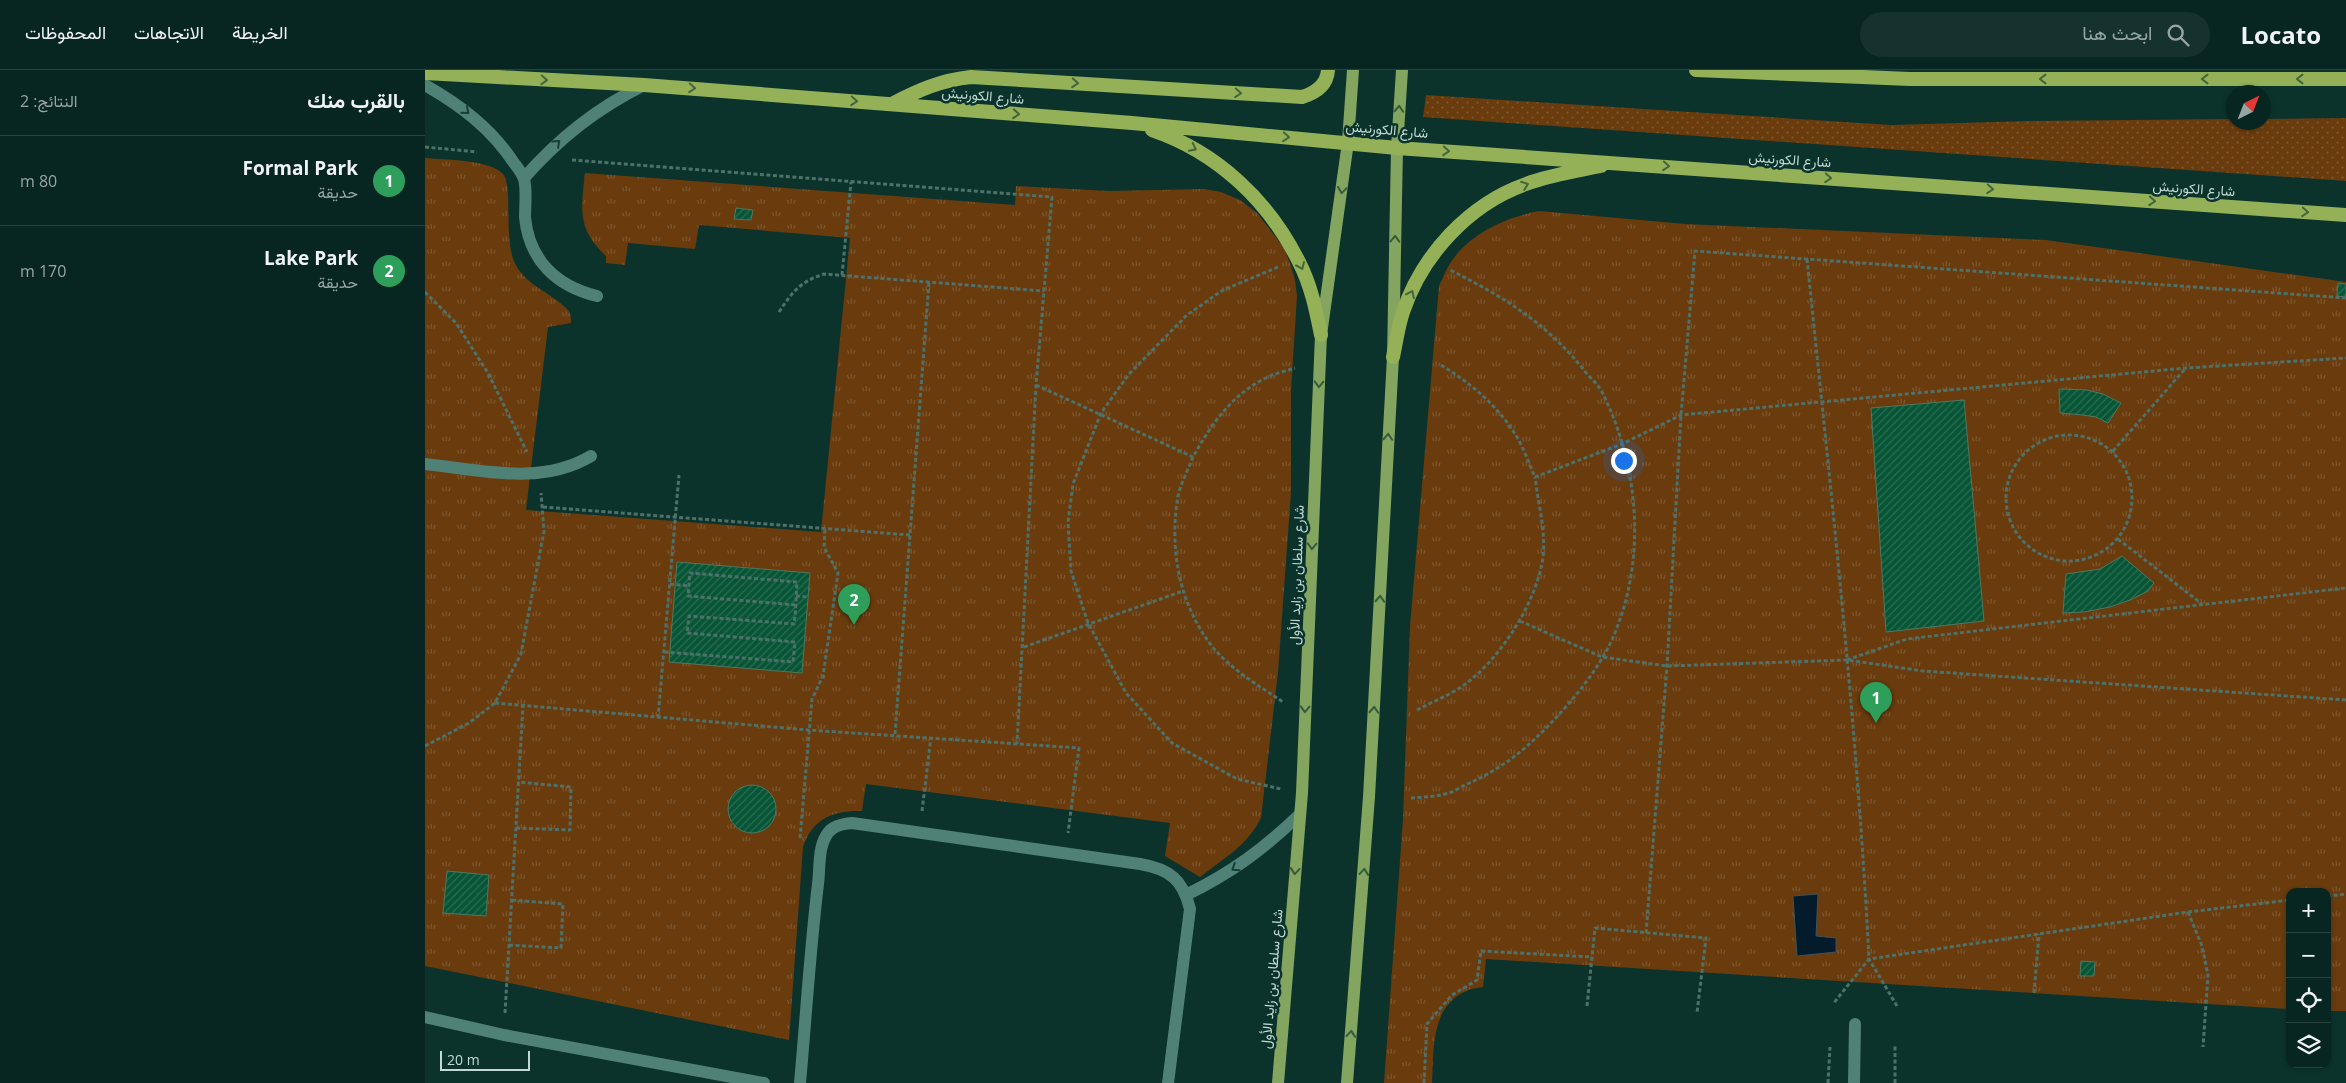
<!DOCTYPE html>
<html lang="ar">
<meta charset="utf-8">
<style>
:root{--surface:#082621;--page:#16322e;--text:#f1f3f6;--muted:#98a5a5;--line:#29433f;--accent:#f09ab5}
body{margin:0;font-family:"Open Sans",Vazirmatn,sans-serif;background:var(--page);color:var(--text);direction:rtl}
.controls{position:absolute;right:15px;bottom:15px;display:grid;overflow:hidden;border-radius:10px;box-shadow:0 1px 4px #0004}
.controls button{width:45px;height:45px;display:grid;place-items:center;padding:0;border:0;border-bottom:1px solid var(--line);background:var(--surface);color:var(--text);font:25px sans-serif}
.compass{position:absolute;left:1801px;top:15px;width:45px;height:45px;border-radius:50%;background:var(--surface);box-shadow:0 1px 4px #0004;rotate:42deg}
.scale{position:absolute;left:15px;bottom:12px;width:90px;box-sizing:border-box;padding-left:5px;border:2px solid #c0d9d3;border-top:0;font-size:14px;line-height:18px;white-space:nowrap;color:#c0d9d3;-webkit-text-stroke:4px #0b332c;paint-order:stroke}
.you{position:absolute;left:1198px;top:390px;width:18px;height:18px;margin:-12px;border:4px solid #fff;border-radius:50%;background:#1a73e8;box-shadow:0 0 0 8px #1a73e833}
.badge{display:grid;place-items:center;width:32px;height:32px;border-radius:50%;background:var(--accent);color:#fff;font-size:16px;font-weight:700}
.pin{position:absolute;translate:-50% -41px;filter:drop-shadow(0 1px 2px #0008)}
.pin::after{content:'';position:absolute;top:26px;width:18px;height:15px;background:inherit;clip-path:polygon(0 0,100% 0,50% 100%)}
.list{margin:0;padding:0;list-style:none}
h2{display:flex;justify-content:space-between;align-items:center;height:65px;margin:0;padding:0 20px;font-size:21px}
h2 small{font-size:16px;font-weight:400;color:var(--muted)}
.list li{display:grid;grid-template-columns:32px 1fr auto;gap:15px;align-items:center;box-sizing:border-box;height:90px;padding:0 20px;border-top:1px solid var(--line)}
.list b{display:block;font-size:19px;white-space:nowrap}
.list p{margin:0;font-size:16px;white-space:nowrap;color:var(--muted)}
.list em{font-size:16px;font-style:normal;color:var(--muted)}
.icon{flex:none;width:28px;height:28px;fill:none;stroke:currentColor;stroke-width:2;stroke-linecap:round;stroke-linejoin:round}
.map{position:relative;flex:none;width:1921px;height:1013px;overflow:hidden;direction:ltr}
header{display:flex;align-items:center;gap:30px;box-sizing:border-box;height:70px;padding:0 25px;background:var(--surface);border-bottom:1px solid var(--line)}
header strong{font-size:24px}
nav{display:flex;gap:28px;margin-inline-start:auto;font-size:18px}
.search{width:350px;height:45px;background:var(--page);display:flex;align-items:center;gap:12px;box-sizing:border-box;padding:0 18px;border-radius:28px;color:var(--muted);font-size:19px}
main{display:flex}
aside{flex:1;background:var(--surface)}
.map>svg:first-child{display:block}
</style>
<header>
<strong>Locato</strong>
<div class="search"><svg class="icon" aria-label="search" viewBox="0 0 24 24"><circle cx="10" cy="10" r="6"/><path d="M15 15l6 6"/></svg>ابحث هنا</div>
<nav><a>الخريطة</a><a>الاتجاهات</a><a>المحفوظات</a></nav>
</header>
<main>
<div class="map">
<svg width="1921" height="1013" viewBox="0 0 1921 1013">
<defs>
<pattern id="grass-dots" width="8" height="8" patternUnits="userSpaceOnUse" patternTransform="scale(1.25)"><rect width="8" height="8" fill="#693b0d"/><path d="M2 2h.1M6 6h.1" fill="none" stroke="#7d572f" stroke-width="1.8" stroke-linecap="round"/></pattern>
<pattern id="park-tufts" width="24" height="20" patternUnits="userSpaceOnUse" patternTransform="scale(1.25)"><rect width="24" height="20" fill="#693b0d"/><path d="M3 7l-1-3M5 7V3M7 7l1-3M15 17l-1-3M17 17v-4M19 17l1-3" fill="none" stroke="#7d572f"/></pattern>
<pattern id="building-hatch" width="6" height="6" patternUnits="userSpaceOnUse" patternTransform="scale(1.25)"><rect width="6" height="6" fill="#075536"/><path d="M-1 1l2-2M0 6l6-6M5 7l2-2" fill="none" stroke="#296d52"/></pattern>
</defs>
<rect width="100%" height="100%" fill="#0b332c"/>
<path fill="url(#grass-dots)" d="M1001,25L1466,55L1605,51L1808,49V52H1838L1839,49L1921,48V111L998,47Z"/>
<path fill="url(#park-tufts)" d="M0,88C20,90 63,89 78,104C88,115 79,168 89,191C99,215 124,221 142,239C146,243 146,248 146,253L123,257L101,440L396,462L425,168L274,155L270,179L203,173L200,195L181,193V186C152,159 156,139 160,103L590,135L591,116L684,121L779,119L796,122L815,130L832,143L859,178L865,193L870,210L872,226L866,320V422L853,602L836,748C822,776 799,788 775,807L740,786L745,753L441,714L437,741C408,740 387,749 378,777L364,970L0,896Z
M1114,141L1260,154L1621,170L1921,212V941H1902V822H1865V939L1061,889L1058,917C1052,918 1044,919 1039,922C1005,939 1009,981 1007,1013H959L978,749L985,556L1014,216C1018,208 1021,199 1026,192C1045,163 1082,147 1114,141Z"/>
<path fill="#031b2b" stroke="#3c545d" d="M1393,824L1391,866L1411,868V882L1372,886L1368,826Z"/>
<path fill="url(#building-hatch)" stroke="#4f7761" d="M311,138L328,140L326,150L309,149Z
M1913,213L1921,214V227L1912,226Z
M1634,319L1662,320L1678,324L1696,333L1683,353L1671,347L1658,345L1635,343Z
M1539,330L1559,551L1461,562L1446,338Z
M1697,486L1729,513L1723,521L1705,530L1685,537L1659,542L1638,543L1641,504L1675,499Z
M252,492L385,503L377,603L244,592Z
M303 739a24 24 0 1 1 48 0a24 24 0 1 1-48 0Z
M22,801L64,805L61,846L18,843Z
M1656,891L1670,892L1669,906H1655Z"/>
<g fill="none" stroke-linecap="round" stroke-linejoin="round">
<path stroke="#4e716a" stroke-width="3" stroke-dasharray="4 2.5" stroke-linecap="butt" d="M0,77L52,82
M147,90L627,127L611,315L592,674
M1382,189C1406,422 1432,655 1444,889L1408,934
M853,197L798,220L762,245L704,304L676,343L648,414L643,452L646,501L663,553L701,623L747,673L812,709L856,719
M417,205L426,112
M0,222L31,253L63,303L102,382
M354,242C368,221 375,212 399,204L619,221
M1016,295C1047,314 1073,336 1092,367C1099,379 1104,394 1110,407L1197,374L1256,345L1761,298L1921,288
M611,315L768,387C785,356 807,324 841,308C850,303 861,301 870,298
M1581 428a63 63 0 1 1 126 0a63 63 0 1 1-126 0Z
M1688,381L1760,299
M768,387C763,400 756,413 753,426C744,478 754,533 786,575C805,599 833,615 858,632
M118,437L485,465
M1693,469L1777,534
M245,514L264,516
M371,526L383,527
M1095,551L1177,587L1242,596L1422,590L1498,601L1921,630
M599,577L758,521
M239,582L368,592L370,572L262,563L264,546L369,554C371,540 371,526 372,512L265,503L263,526L371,535
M1422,590L1482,569L1921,518
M70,633L383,660L654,678L643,763
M992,640C1005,633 1020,627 1033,619C1072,595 1112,533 1118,487C1121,461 1113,433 1110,407
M233,648L254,405
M470,664L504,212
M0,676L44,653L70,633L96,584L119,461L116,423
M986,728C997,727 1009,727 1020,724C1027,723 1034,718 1040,715C1075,700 1099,681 1125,654C1147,631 1169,605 1184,576C1222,498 1216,401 1178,324C1174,315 1165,308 1159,300C1120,252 1079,227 1025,200
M497,741L506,667
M91,758L145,760L146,717L93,712
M375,768L387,629L398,606L413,503L399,477L400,458
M1902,826L1921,824
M1763,842L1777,876L1783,905L1778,977
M1221,863L1242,596L1256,345L1270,181L1921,228
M84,875L136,878L138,834L86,830
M1609,923L1614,864
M1162,936L1170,858L1281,868L1272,943
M1472,936L1444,889L1763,842L1865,830
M80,943L98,635
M999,1013L1002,954L1027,925L1052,910L1056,881L1167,887
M1403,1013L1405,977
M1470,1013V976"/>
<path stroke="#4f8177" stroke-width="12" d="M0,15C35,35 66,58 89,93C92,97 97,103 99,109C102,120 100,135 100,147C104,190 131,216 172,226
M99,108C133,69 172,38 219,15
M0,394C56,400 116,416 166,386
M761,825C806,803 839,779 874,745
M0,947L79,965L339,1013
M375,1013C381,947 385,880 393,814C395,800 393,779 401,766C406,756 417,754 427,753L715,794C745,799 758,810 765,839L743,1013
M1429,1013L1430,954"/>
<path stroke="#83a55f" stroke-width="12" d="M853,1013L877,723L896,265L923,72L928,0
M922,1013L944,727L968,287L972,78L977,0"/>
<path stroke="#94b157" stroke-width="14" d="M1271,0L1485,9H1921
M0,3L219,15L707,53L972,78L1921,145
M467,34C493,20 517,10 546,7L877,27C890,23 902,15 903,0
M727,60C792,82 844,131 874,192C886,215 891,240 896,265
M968,287C971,273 973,257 978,242C997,185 1044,134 1101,114C1125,105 1151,101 1176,96"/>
</g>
<defs><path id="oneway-chevron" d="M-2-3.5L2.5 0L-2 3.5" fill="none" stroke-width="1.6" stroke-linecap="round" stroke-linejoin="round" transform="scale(1.25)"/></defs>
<g stroke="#42653d">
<use href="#oneway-chevron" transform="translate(1618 9) rotate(-180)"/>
<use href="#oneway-chevron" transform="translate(1780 9) rotate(-180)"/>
<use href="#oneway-chevron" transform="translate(1875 9) rotate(180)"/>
<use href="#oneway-chevron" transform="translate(119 10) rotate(3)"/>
<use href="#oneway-chevron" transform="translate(650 13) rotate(4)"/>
<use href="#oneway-chevron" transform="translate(267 18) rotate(4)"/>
<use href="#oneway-chevron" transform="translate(813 23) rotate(4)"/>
<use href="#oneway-chevron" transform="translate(429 31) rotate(4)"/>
<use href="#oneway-chevron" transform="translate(591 44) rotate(5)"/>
<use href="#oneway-chevron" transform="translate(861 67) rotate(5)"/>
<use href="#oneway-chevron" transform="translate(768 78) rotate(27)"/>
<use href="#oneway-chevron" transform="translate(1021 81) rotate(4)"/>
<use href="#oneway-chevron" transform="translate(1241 96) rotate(5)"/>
<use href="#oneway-chevron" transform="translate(1403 108) rotate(4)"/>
<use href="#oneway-chevron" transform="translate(1100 115) rotate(-21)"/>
<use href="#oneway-chevron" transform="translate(1565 119) rotate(4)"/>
<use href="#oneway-chevron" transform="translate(1727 131) rotate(4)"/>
<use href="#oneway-chevron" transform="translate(1880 142) rotate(4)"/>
<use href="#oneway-chevron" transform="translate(876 196) rotate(67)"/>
<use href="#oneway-chevron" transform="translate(986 224) rotate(-65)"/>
</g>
<g stroke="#355b3e">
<use href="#oneway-chevron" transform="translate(974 39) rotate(-87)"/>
<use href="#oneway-chevron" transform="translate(917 120) rotate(98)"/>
<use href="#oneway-chevron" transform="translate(970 169) rotate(-89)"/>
<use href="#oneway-chevron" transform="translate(894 314) rotate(92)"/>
<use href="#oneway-chevron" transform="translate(963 367) rotate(-87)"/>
<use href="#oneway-chevron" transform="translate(887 476) rotate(92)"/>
<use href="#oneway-chevron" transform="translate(955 529) rotate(-87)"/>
<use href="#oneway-chevron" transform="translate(880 639) rotate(92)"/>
<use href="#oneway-chevron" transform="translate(949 640) rotate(-87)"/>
<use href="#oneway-chevron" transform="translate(870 801) rotate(95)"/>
<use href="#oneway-chevron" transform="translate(939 802) rotate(-85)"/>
<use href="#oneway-chevron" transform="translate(926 964) rotate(-85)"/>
</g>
<g stroke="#153f37">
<use href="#oneway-chevron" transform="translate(41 41) rotate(40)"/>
<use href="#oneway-chevron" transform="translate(132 73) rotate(-42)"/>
<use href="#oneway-chevron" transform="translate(810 798) rotate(147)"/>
</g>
<g text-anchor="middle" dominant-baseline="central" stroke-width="5" stroke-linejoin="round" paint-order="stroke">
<g font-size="14" fill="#c0d9d3" stroke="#0b332c">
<text transform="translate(558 25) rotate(5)">شارع الكورنيش</text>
<text transform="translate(962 59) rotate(5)">شارع الكورنيش</text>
<text transform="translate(1365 89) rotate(4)">شارع الكورنيش</text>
<text transform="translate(1769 118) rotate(4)">شارع الكورنيش</text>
<text transform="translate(871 505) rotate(-88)">شارع سلطان بن زايد الأول</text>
<text transform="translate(846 909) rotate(-85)">شارع سلطان بن زايد الأول</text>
</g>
</g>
</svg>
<div class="controls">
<button>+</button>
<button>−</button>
<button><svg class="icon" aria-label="locate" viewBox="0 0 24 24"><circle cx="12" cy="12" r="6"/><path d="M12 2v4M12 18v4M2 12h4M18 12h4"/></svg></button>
<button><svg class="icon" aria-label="layers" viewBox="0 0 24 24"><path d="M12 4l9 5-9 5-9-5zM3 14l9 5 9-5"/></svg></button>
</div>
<svg class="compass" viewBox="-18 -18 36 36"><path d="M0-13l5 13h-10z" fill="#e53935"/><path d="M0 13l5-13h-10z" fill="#98a5a5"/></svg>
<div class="scale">20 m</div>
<div class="you"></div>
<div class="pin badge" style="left:1451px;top:653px;background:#2e9e5b">1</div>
<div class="pin badge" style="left:429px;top:555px;background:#2e9e5b">2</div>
</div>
<aside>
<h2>بالقرب منك<small>النتائج: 2</small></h2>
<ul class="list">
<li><span class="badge" style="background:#2e9e5b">1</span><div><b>Formal Park</b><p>حديقة</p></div><em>80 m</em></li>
<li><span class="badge" style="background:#2e9e5b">2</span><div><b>Lake Park</b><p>حديقة</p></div><em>170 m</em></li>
</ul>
</aside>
</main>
